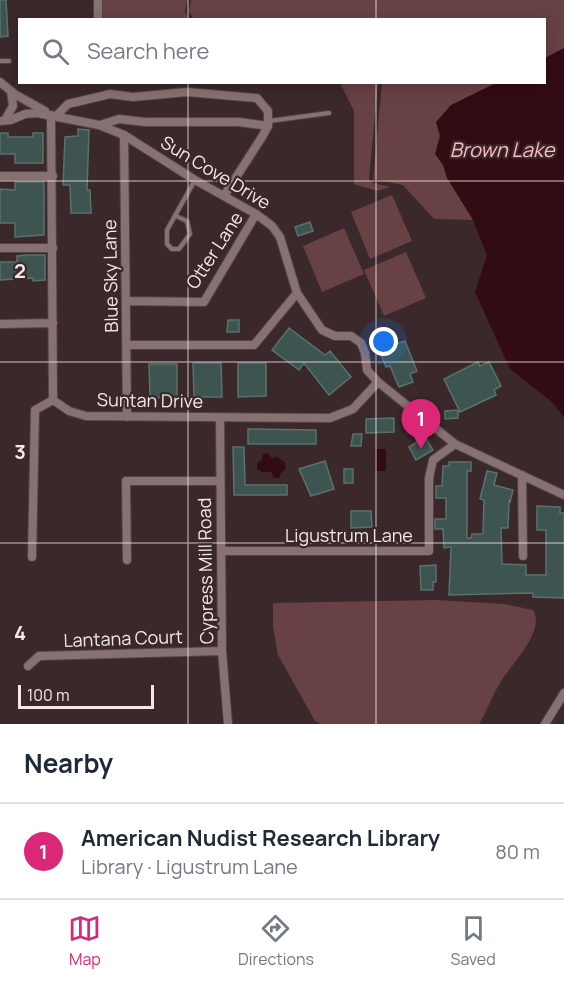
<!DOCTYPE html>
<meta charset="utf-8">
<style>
:root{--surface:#fff;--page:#f2f2f3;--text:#1f2937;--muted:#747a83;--line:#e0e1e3;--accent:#db2777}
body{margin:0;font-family:Manrope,sans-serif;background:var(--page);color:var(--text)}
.scale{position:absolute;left:18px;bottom:15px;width:136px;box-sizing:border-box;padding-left:6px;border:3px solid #f4e7e8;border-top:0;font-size:16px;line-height:21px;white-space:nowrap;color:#f4e7e8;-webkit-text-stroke:4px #3b282a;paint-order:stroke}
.you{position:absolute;left:384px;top:342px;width:21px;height:21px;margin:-15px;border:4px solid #fff;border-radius:50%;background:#1a73e8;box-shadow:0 0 0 9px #1a73e833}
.badge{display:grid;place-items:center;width:39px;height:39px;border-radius:50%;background:var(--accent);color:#fff;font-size:20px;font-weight:700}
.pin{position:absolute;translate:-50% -50px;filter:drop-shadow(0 2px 3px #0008)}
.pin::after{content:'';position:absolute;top:32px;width:21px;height:18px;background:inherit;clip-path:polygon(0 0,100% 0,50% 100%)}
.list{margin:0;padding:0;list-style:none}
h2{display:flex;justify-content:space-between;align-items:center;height:78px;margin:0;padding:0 24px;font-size:26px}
h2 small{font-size:20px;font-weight:400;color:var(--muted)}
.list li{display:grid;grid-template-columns:39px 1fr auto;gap:18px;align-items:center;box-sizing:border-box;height:96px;padding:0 24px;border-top:2px solid var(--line)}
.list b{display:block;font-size:22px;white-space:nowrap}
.list p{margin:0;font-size:20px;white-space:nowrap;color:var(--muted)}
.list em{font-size:20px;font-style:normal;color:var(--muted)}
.icon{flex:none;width:33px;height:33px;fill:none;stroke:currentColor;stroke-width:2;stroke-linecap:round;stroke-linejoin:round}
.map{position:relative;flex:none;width:564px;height:724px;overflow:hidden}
.search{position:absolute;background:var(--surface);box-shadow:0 3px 15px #0003;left:18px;right:18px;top:18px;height:66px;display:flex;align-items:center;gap:15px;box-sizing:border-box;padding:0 21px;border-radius:0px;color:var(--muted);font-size:22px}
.sheet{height:174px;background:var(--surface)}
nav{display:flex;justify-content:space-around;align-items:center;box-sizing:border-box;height:84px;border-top:2px solid var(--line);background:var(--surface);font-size:16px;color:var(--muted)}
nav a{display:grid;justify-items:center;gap:3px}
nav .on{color:var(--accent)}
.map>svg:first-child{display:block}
</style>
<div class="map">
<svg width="564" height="724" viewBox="0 0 564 724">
<rect width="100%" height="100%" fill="#3b282a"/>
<path fill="#684145" d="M102,0H187L185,12L189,19H102Z
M191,0H564V133L473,220L434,219L403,185L373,179L382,83L544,82V20H194L189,11Z
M340,83H378L369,180L373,183L390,187L377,191L354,184V111Z
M392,195L412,241L370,259L351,212Z
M344,228L364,274L322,292L303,246Z
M406,252L426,298L384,316L364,270Z
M436,600L505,604L533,610C546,632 510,665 500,683C492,696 487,711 479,724H320L315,721L278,655L273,626V603Z"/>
<path fill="#330c13" d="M564,48V418L552,402L510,369L475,292L487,255L473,220L447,178L443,165L435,154L440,136L436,122L451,105L496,83L544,82L545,58Z
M375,449H386V471H375Z
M267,453L273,459L276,456C281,461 288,460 285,470L281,473L279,478H274L271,472H262L257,469V463L262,459L263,454Z"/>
<path fill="#3e5451" stroke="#5a716d" stroke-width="1.5" d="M0,0H6L8,36L0,37Z
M78,129L89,130L87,190H90L91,213H71L70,185H63L65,137L78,136Z
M0,133H8V137H33V133H43V163H15V154H0Z
M15,182H44V235L15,237V223H0V189L15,190Z
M310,222L313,231L298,236L295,227Z
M26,255H45V280L33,281V278L0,280V262H17V256Z
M228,320H239V332H227Z
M289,328L325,355L330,351L351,377L329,395L304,363L299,370L272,350Z
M393,336L396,344L405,341L417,371L410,374L413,382L399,387L390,366L386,367L376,342Z
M478,362L480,366L489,362L501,386L494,390L496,395L460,412L444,379Z
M193,363H221L222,397H194Z
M238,363H266V396L238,397Z
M149,364H177V397L150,398Z
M458,410V418L445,419V411Z
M394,418V432L366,433V419Z
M248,429L316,430V444H248Z
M353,434H362L361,446H351Z
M425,437L433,450L416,460L409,447Z
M233,447H244L245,485H287V495H234Z
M325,461L334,489L311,496L299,469Z
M449,462H471V471H467V538H471L472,534H483L484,500L480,499L487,471L497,473L494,485L513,490L510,502L509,501L508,528H501L502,564L526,565V575H546V530H537V506L560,507V513H564V598L533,597V593L449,595L451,547L444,548L443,529H435V519H446V498H436V486H442L443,466H449Z
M344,469H353V483H344Z
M351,511H371L372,527L351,528Z
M436,565V582H433V590H421L420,566Z"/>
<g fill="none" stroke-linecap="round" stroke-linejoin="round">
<g stroke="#544445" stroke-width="6">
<path id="lane" d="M0,61H9
M269,121L329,113
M176,216L187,221L190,234L179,249H172L167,244V230L195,180"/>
</g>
<g stroke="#544445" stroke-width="10">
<path id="street" d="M98,0V20
M0,82L16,95L45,111
M51,115L53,400
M56,116L68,104L110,94L133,97L187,92L257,98L268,111V126L262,137L224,196
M5,120L13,106L11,91
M0,121L11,120L25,114L37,113L99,125L124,135L195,180L256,214L272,226L280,237L297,293L322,330L335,336H351L361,343L365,353L367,370L378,382L455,444L564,495
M100,125L119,119L145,122H239L268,126
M124,135L127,417
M0,176H53
M0,248H53
M127,301L204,302L256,214
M0,324L53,323
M127,345H254L297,293
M53,400L69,411L86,416L330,418L353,409L378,382
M220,418L222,651L228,724
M522,475L523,556
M221,551H429V478L433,460L455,444
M32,557L35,410L53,400
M127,560L126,481H220
M28,666L39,656L222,651
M545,724L564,693"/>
</g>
<use href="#lane" stroke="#887173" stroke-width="4"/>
<use href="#street" stroke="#887173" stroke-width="8"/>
</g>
<path fill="none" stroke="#f4e7e8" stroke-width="1.5" stroke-opacity="0.55" d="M188,0V20M376,0V20M188,82V724M376,82V724M0,181H564M0,362H564M0,543H564"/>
<g text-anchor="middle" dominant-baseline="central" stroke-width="4.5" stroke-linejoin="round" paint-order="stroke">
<g font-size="18" fill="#f4e7e8" stroke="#3b282a">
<text transform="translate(216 172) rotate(31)">Sun Cove Drive</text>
<text transform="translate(214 250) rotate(-57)">Otter Lane</text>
<text transform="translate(110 276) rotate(-91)">Blue Sky Lane</text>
<text transform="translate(150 400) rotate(1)">Suntan Drive</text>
<text x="349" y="535">Ligustrum Lane</text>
<text transform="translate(205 571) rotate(-91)">Cypress Mill Road</text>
<text transform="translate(123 638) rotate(-2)">Lantana Court</text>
</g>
<g font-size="20" font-style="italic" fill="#fcbcc2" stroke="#3b282a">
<text x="502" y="149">Brown Lake</text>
</g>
</g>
<g font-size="20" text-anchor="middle" font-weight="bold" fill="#f4e7e8" stroke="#3b282a" stroke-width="4.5" stroke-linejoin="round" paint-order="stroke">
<text x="20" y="278">2</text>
<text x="20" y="459">3</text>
<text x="20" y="640">4</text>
</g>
</svg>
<div class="scale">100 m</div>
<div class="you"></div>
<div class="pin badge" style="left:421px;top:449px">1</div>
<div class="search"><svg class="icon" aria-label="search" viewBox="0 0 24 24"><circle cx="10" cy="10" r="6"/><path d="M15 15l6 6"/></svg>Search here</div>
</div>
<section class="sheet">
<h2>Nearby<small></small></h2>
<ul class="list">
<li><span class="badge">1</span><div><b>American Nudist Research Library</b><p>Library · Ligustrum Lane</p></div><em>80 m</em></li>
</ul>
</section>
<nav>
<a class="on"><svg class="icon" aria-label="map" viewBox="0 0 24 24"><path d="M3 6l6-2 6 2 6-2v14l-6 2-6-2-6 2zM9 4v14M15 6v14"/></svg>Map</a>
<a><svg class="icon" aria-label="directions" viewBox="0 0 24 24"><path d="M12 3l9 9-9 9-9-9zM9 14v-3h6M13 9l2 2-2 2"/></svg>Directions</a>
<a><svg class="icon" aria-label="saved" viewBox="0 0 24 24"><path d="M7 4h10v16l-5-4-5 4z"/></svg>Saved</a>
</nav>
